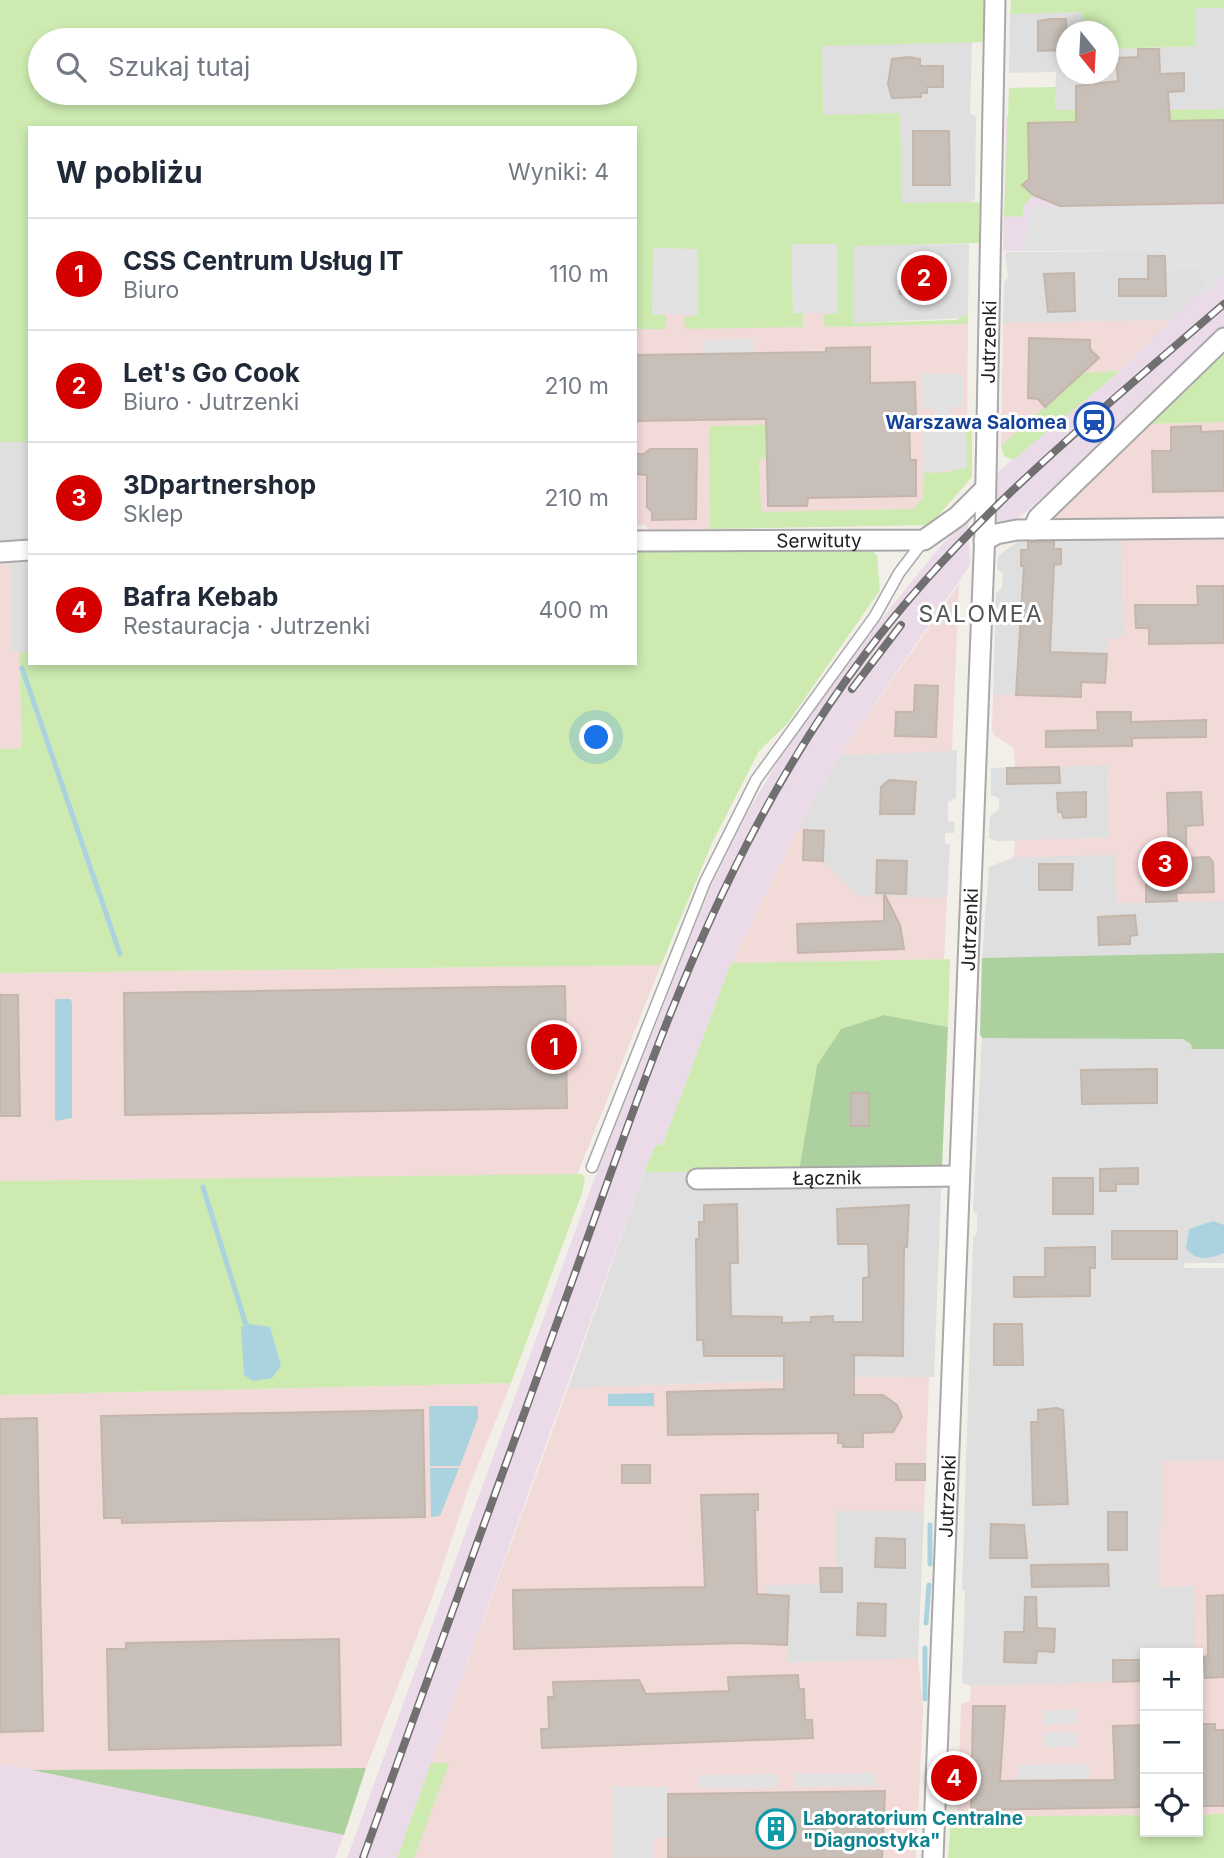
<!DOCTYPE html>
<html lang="pl">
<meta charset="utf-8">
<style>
:root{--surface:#fff;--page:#f6f6f7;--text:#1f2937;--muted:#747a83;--line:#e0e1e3;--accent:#d40000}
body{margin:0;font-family:Inter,sans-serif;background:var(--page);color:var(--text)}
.controls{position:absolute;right:21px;bottom:21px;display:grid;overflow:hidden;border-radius:0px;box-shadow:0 4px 10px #0003}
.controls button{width:63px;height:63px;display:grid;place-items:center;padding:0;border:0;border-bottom:2px solid var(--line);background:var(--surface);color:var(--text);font:35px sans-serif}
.compass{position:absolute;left:1056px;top:21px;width:63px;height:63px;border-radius:50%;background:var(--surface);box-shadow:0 4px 10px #0003;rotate:162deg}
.you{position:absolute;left:597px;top:738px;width:24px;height:24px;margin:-18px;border:5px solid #fff;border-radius:50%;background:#1a73e8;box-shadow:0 0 0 10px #1a73e833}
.badge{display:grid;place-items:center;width:46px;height:46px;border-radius:50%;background:var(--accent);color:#fff;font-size:23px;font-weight:700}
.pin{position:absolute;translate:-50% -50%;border:4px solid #fff;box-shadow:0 2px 7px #0006}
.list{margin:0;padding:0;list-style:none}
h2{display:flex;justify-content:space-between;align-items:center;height:91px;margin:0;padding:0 28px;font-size:30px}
h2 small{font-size:23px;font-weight:400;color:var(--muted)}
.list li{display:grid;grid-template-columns:46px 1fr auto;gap:21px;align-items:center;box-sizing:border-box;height:112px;padding:0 28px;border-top:2px solid var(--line)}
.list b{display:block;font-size:26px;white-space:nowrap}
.list p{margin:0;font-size:23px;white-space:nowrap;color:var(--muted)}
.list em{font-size:23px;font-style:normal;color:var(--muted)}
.icon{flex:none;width:38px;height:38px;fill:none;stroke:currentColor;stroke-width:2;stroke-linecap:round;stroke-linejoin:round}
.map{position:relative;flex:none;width:1224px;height:1858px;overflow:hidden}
.search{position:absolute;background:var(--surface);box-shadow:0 4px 10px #0003;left:28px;top:28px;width:609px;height:77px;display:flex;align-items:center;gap:18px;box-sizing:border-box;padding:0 24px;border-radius:38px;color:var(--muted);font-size:26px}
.panel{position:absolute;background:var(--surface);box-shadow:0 4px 10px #0003;left:28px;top:126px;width:609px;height:539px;border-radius:0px}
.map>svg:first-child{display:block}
</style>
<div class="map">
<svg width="1224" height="1858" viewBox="0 0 1224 1858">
<rect width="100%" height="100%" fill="#f2efe9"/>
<path fill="#e0dfdf" d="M1196,8H1223L1224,11V109L1055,110L1056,72L1009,73L1010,14L1082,12L1084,31L1066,32V74H1108L1109,49L1196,46Z
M972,42L970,113L976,117L975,199L971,202L902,203L900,114L823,115L822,45Z
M969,244L968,314L963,318L853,323L854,245Z
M1165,251V270L1197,269L1205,287L1175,320L1003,323L1004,283L1008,277L1005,252Z
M0,442H30V541L0,542Z
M1028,534L1122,535L1123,634L1105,683L1081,697L993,695L996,593L1002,588L1003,573L997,569L998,556Z
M10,560H30V653L12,652Z
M957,750L956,798L948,802V821L955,822L954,833H945V844L950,845L947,898L858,897L823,861L803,860L804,828H798L840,755Z
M1107,764L1109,838L996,841L989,838L990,816L999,810V798L991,795V768Z
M1116,854L1177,901H1224V1263H1185L1184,1268H1224V1460L1163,1461L1159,1587L1194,1586L1196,1651L1145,1653V1681L971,1686L962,1683L965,1591L962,1589L973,1238L977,1233V1214L973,1211L982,1038V958L989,867L1014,857Z
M942,1167L934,1377L781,1378V1381L568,1388L644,1172Z
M835,1511H915L924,1514L918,1658L787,1663V1645L765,1595V1584H819Z"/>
<path fill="#f2dad9" d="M646,234L714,327H773L854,234L853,326L968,324L967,424V427L972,428V477L930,525L648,530L645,525H635V329H646Z
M1175,320L1120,371L1082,374L1001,446L1003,323Z
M1224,422V522L1049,525L1050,517L1150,424Z
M1224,534V901L1117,903L1115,855L1014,857L1015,840L1109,838L1107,765L1015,768L1014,748L995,736L992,730L993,695L1081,696L1082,682L1105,683L1108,639L1119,638L1123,634L1122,535Z
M10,556L12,652H19L22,748L0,749V557Z
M959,584L952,751L840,755Z
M798,828H804L803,860L823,861L858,896L947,898L944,959L731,963Z
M661,965L577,1175L0,1181V973Z
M929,1377L924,1514L915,1511H835L836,1568H820V1584L765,1585L766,1595L789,1596L787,1663L918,1658L923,1709L916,1858H414L448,1764L431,1763L568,1388L780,1381L781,1378Z
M511,1383L469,1487L432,1598L366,1768L32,1770L0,1763V1395Z
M1224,1460V1814L1198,1815V1653H1192L1195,1651L1194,1586L1158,1587L1163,1461Z
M1145,1681V1815L957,1818L961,1704L970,1701L971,1686Z"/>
<path fill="#ebdbe8" d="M1196,107L1224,109V330L1144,407L1011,525L1001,529L994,524L993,476L1120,371L1205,287L1197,269L1165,271V251H1003L1006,117L1055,110Z
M968,518L970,565L840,755L798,828L731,963L662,1146L656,1144L644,1172L397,1858H347L592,1185L711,886L743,820L787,746L861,644L939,548Z
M0,1763L344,1835L335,1858H0Z"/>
<path fill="#cdebb0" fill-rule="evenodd" d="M0,0H985V42L822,46L823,115L900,113L902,203L979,202V243L854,246L853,323L956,320L968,314V324L825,327L823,315L837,313L836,244L792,245L793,313H803V327L686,329L683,318L697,315L698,249L653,314L666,315V329H635V128H30V442H0ZM40,40H625V93H40Z
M1011,0H1224V11L1223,8H1196V46L1109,49L1108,32L1084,31L1082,12L1010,14Z
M1056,87L1055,110L1224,109V120L1028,123L1029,179L1023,185L1033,195L1023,208V216L1004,217L1009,88Z
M1224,347V422L1150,424L1164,404Z
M1120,371L1013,460L1004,456L1001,446L1082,373Z
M784,424V443L765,444L766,459H759L761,512L913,509L923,498L924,473L952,472L965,430H952V425L967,424V427L972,428V477L930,525L710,529L709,426Z
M773,545L869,547L877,556L880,590L787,724L759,751L712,843L661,965L0,973V749L22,748L19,652L30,653V663H635V551Z
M950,959L948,1027L884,1015L841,1029L817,1065L799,1171L644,1172L656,1144L662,1146L731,963Z
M582,1174L585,1178L582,1193L511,1383L0,1395V1181Z
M431,1763H449L414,1858H397Z
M1224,1814V1858H948L951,1817L1145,1815V1832H1198V1815Z"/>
<path fill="#add19e" d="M1224,953V1049H1192L1191,1044L1183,1039L982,1038L980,1034L982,958Z
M884,1015L948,1027L942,1167L799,1171L817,1065L841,1029Z
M366,1768L344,1835L32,1770Z"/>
<path fill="#e2e2e2" d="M1224,205V276L1203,294L1202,291L1205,287L1197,269L1165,271V251H1024L1030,207Z
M792,244H837V313H793Z
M653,248L698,249V315L652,314Z
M754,339V354L703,355L702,340Z
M922,374H963L964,406L951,407L952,430H966L967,468L924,473L923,432L937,430L936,409H923Z
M1043,1710H1078V1724L1044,1725Z
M1044,1732H1078V1747H1044Z
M1090,1764V1779L1018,1780V1765Z
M796,1773H875V1786L796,1787Z
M778,1774V1788H698V1775Z
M612,1786L667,1787L668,1837L653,1838L654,1858H613Z"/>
<path fill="#aad3df" d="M55,999H70L72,1002V1118L55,1121Z
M1213,1221L1224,1225V1253C1209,1259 1196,1262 1186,1248L1189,1229Z
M249,1324L270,1327L281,1366L272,1378L253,1381L244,1375L241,1327Z
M654,1393V1406H608V1394Z
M429,1406H478V1418L460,1466H430Z
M430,1468H459L440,1516L431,1517Z"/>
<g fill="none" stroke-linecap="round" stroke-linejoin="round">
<path stroke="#aad3df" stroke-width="5" d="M22,668L120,954
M203,1187L246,1325
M930,1564V1525
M926,1623L929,1585
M925,1699V1648"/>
</g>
<path fill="#c7bfb8" stroke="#c4b6ab" stroke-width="2" d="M1051,19H1066L1067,50L1038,51V21Z
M1138,49H1159L1160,74L1184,73V91L1168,92L1170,121L1224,120V203L1060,206L1033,195L1022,185L1029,179L1028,123L1076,122V86L1118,81L1116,58L1138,57Z
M909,57L920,59V66H943V87H927V93H921V97L892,98L888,84L892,59Z
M913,131H949L950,185H913Z
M1148,256H1165L1166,296H1119V279H1148Z
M905,260H927V265L939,266L938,290H935V294H900V273H905Z
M1074,273L1075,311L1048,312L1044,274Z
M1029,338L1090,340V349L1099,358L1045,407L1038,399L1028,398Z
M870,347V383L915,382L916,417H909L910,460H916V496L808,498L807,506H768L766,419L635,421V355L826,352V348Z
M1201,426V432L1224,431V491L1153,492L1152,451H1171V427Z
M650,449H697L696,519L652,520V512L647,507V475L635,474V454H644Z
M1028,542H1054V549H1061V564L1054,565L1050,652L1107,654L1105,683L1081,682V697L1016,695L1024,566H1021V550H1028Z
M1197,586H1224V643L1149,644V628H1136L1135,605H1198Z
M915,685L938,686L936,737L895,736L896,712H914Z
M1097,712H1131V722L1206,720V737L1132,738V746L1046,747V731L1098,730Z
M1059,767L1060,783L1007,784V768Z
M889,780L916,782L914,814H880L881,787Z
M1086,792V817L1063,818L1062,812H1058L1057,793Z
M1201,792L1203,825L1186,826V858L1209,857L1213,862L1214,892L1176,893L1177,901L1146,902V879H1153L1154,852H1169L1167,793Z
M804,830L824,831L823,861L803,860Z
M877,860L907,861L906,894L876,893Z
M1039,864H1073L1072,890H1039Z
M884,893L900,925L904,949L798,953L797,924L884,921Z
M1135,915L1137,935L1130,936V944L1099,945L1098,917Z
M565,986L567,1108L125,1115L124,993Z
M0,995H18L20,1116H0Z
M1157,1069V1103L1082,1104L1081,1070Z
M851,1093H869V1126H851Z
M1138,1168V1184H1116V1191H1100V1169Z
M1053,1178H1093V1214H1053Z
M737,1204L738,1263H730L731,1316L782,1317V1323L811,1322V1317L833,1316V1322H863V1278L869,1277L868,1244H838L837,1209L909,1205L907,1247H904L903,1356L854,1355V1395H883L897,1405L902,1417L893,1432L863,1433V1447H843V1443H838V1433L668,1435L667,1392L784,1389V1356H704L703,1340H697L696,1239H699V1222H704V1205Z
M1112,1231H1177V1259H1112Z
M1095,1247V1268H1090V1296L1014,1297V1277H1045V1248Z
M994,1324H1022L1023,1365H994Z
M1057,1408L1063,1410L1068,1504L1033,1505L1031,1422H1038V1410Z
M423,1410L425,1517L122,1523V1518H104L101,1416Z
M37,1418L43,1731L0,1732V1419Z
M896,1464H925V1480H896Z
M622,1465H650V1483H622Z
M758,1494V1510H755L757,1594L789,1596L787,1645L745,1643L514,1649L513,1590L705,1587L701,1495Z
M1108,1512H1127V1550H1108Z
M991,1524L1024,1525L1027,1558H990Z
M876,1538L905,1539V1568L875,1567Z
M1108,1564L1109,1586L1032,1587L1031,1565Z
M820,1568H842V1592H821Z
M1224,1595V1677L1205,1678L1204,1657L1208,1656L1207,1596Z
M1025,1597H1036L1037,1628L1055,1629L1054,1652L1037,1651L1036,1663L1004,1662L1005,1632H1024Z
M858,1603L886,1604L885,1636L857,1635Z
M339,1639L341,1745L109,1750L107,1649H126V1643Z
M1113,1660H1142L1143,1681L1113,1682Z
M798,1675L799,1689H804L805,1720H812L813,1738L542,1748L541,1729H549L548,1697H554L553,1682L639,1680L646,1694L729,1691L728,1677Z
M973,1706H1005L1000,1781L1115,1780L1113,1726L1145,1725V1807L971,1810Z
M1198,1724H1215V1730H1224V1806H1198Z
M885,1791L882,1858H668V1794Z"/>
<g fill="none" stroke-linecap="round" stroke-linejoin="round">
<g stroke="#a9a9a9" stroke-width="13">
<path id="service" d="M592,1167L705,882L756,780L875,616L899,573L924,540"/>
</g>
<g stroke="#a9a9a9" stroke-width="23">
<g id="minor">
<path d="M1033,530L1038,518L1224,338"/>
<path id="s1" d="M635,541L924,540L958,516L984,490"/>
<path d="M984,541L996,534L1017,530L1224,528"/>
<path d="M0,552L30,550"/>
<path id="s2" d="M697,1179L958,1176"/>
<path id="s3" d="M933,1858L985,530L995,0"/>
</g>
</g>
<use href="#service" stroke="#fff" stroke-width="10"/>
<use href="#minor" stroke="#fff" stroke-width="19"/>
<g stroke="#707070" stroke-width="8">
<path id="rail" d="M852,689L901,625
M363,1858C433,1664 504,1470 574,1276C654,1053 721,845 866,653C967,518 1098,413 1224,304"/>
</g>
<use href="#rail" stroke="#fff" stroke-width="5" stroke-dasharray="16" stroke-linecap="butt"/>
</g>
<defs>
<g id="station-ring" transform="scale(2.0125)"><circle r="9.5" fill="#fff" stroke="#1a4fb4" stroke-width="1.5"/><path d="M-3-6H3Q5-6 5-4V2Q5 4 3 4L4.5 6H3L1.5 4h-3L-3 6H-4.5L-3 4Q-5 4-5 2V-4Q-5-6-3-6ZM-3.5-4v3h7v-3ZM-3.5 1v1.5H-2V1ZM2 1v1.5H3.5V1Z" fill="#1a4fb4"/></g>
<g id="building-ring" transform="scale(2.0125)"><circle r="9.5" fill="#fff" stroke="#0f9aa8" stroke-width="1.5"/><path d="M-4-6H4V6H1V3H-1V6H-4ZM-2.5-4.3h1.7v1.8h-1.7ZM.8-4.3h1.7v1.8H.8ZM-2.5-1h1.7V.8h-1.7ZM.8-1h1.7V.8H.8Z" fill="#0f9aa8"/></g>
</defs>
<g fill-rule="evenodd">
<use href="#station-ring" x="1094" y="422"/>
<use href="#building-ring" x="776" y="1829"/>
</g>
<g text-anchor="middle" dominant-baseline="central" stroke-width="6" stroke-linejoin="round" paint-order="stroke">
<g font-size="19" fill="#222" stroke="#fff">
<text stroke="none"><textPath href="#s3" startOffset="1517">Jutrzenki</textPath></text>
<text stroke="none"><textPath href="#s1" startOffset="184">Serwituty</textPath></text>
<text stroke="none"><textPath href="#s3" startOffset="929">Jutrzenki</textPath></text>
<text stroke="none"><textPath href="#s2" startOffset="130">Łącznik</textPath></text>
<text stroke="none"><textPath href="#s3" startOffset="362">Jutrzenki</textPath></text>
</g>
<g font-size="19" font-weight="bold" fill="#164399" stroke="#fff" text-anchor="end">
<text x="1067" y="422">Warszawa Salomea</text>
</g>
<g font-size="19" font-weight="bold" fill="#0d838f" stroke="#fff" text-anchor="start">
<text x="803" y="1818">Laboratorium Centralne<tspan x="803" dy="22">"Diagnostyka"</tspan></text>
</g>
<g font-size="23" letter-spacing="2" fill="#555" stroke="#fff">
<text x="981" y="614">SALOMEA</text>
</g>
</g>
</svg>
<div class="controls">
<button>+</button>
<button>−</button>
<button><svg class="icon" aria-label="locate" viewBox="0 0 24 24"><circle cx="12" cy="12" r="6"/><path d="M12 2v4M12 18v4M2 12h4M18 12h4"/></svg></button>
</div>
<svg class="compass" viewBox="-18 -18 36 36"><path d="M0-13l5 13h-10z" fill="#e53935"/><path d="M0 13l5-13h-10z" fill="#747a83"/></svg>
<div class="you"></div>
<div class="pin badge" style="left:554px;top:1047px">1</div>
<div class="pin badge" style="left:924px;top:278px">2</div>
<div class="pin badge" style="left:1165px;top:864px">3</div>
<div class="pin badge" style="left:954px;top:1778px">4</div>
<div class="search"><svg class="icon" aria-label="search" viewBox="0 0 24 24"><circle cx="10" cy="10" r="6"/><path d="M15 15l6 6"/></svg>Szukaj tutaj</div>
<section class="panel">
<h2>W pobliżu<small>Wyniki: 4</small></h2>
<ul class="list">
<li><span class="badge">1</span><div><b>CSS Centrum Usług IT</b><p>Biuro</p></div><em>110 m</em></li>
<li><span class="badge">2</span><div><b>Let's Go Cook</b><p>Biuro · Jutrzenki</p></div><em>210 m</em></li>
<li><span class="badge">3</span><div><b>3Dpartnershop</b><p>Sklep</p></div><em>210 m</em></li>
<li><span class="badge">4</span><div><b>Bafra Kebab</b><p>Restauracja · Jutrzenki</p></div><em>400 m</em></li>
</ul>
</section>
</div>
